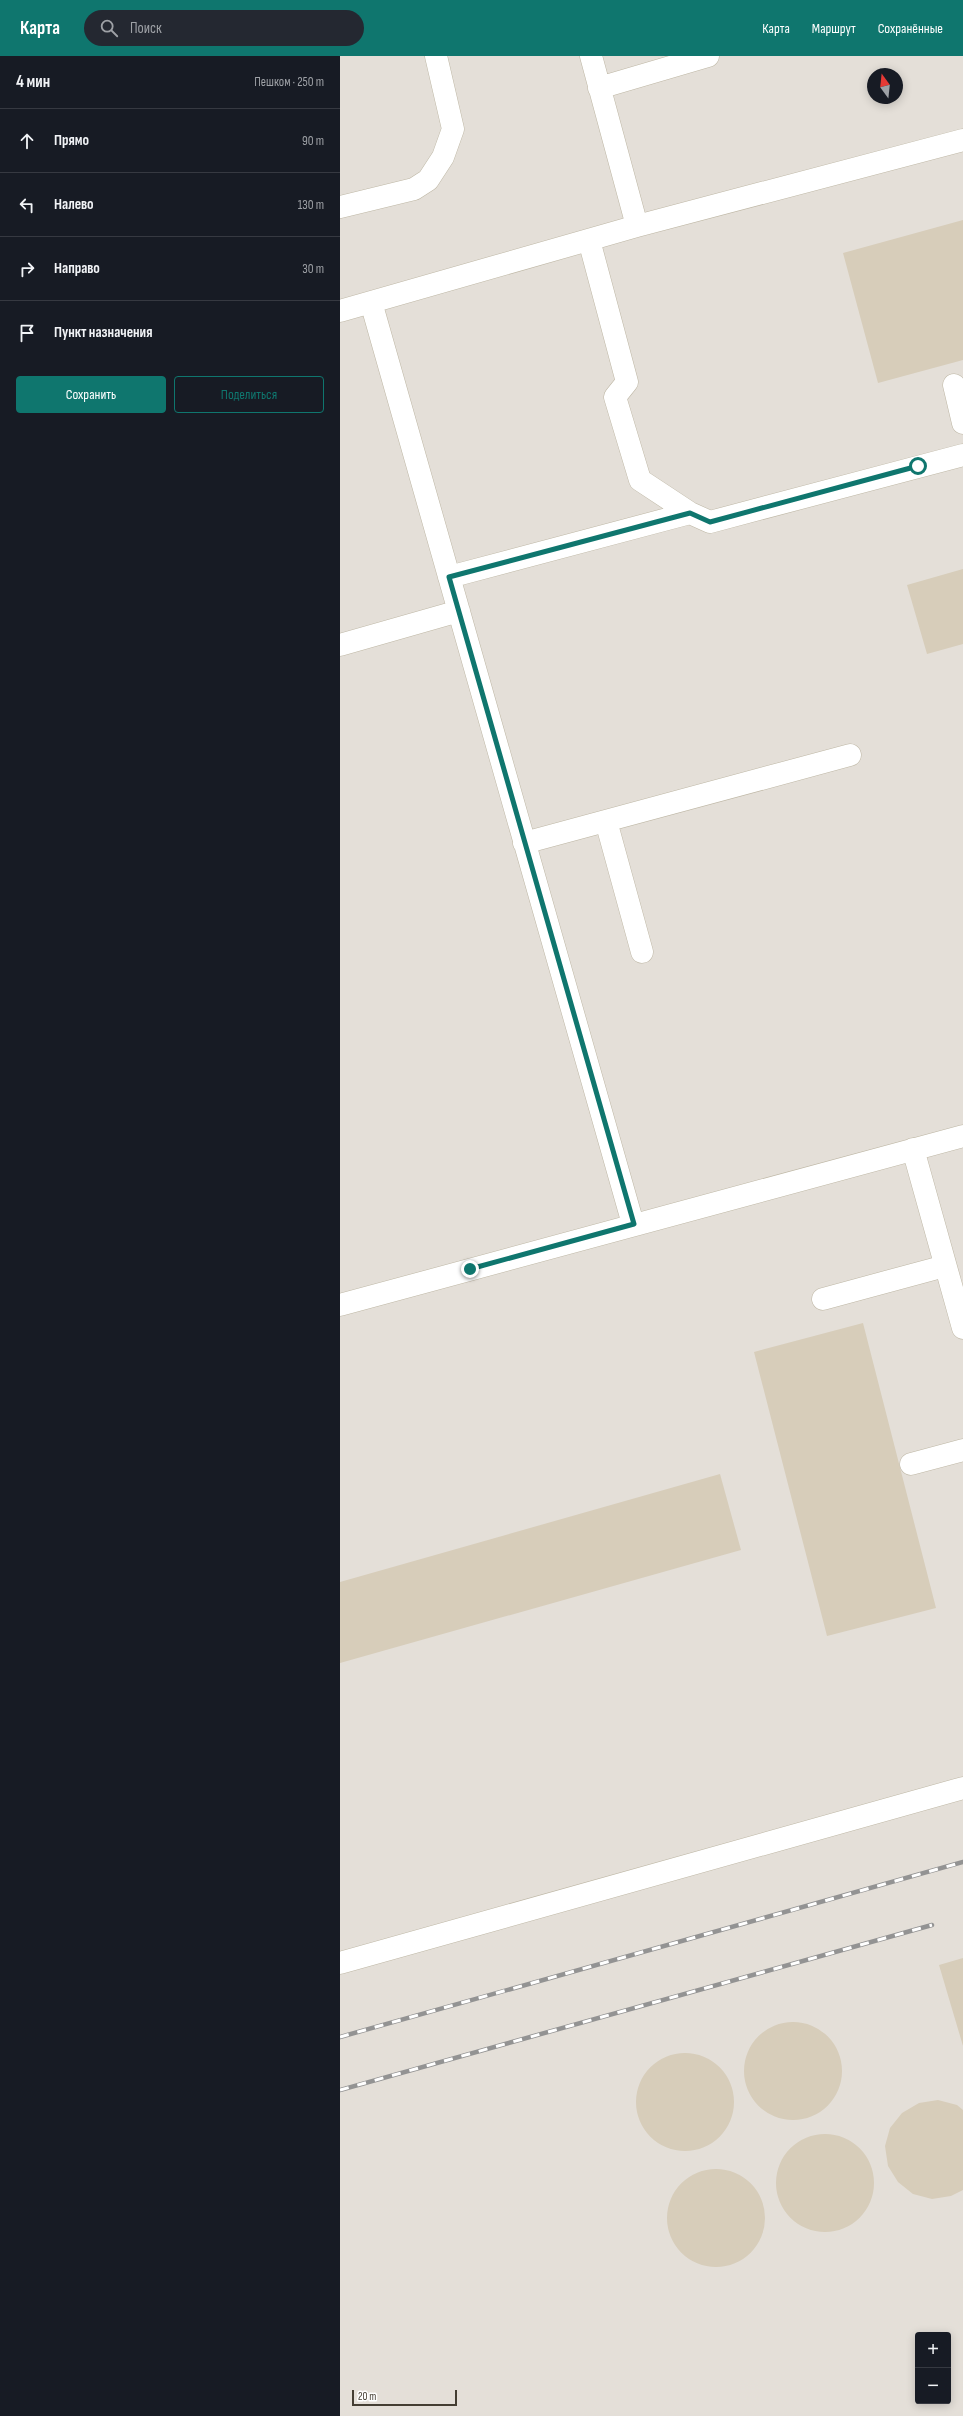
<!DOCTYPE html>
<html lang="ru">
<meta charset="utf-8">
<style>
:root{--surface:#171b24;--page:#242831;--text:#f1f3f6;--muted:#9ea1a6;--line:#363941;--accent:#0f766e}
body{margin:0;font-family:"Sofia Sans Condensed",sans-serif;background:var(--page);color:var(--text)}
.controls{position:absolute;right:12px;bottom:12px;display:grid;overflow:hidden;border-radius:4px;box-shadow:0 2px 10px #0003}
.controls button{width:36px;height:36px;display:grid;place-items:center;padding:0;border:0;border-bottom:1px solid var(--line);background:var(--surface);color:var(--text);font:20px sans-serif}
.compass{position:absolute;left:527px;top:12px;width:36px;height:36px;border-radius:50%;background:var(--surface);box-shadow:0 2px 10px #0003;rotate:345deg}
.scale{position:absolute;left:12px;bottom:10px;width:105px;box-sizing:border-box;padding-left:4px;border:2px solid #443e33;border-top:0;font-size:11px;line-height:14px;white-space:nowrap;color:#443e33;-webkit-text-stroke:3px #fff;paint-order:stroke}
.stop{position:absolute;width:12px;height:12px;margin:-9px;border:3px solid #0f766e;border-radius:50%;background:#fff}
.stop.end{background:#0f766e;border-color:#fff;box-shadow:0 1px 4px #0008}
.list{margin:0;padding:0;list-style:none}
h2{display:flex;justify-content:space-between;align-items:center;height:52px;margin:0;padding:0 16px;font-size:17px}
h2 small{font-size:13px;font-weight:400;color:var(--muted)}
.list li{display:grid;grid-template-columns:26px 1fr auto;gap:12px;align-items:center;box-sizing:border-box;height:64px;padding:0 16px;border-top:1px solid var(--line)}
.list b{display:block;font-size:15px;white-space:nowrap}
.list em{font-size:13px;font-style:normal;color:var(--muted)}
.actions{display:flex;gap:8px;padding:12px 16px}
.actions a{flex:1;padding:9px 0;border:1px solid var(--accent);border-radius:4px;text-align:center;font-size:14px;color:var(--accent)}
.actions .main{background:var(--accent);color:#fff}
.icon{flex:none;width:22px;height:22px;fill:none;stroke:currentColor;stroke-width:2;stroke-linecap:round;stroke-linejoin:round}
.map{position:relative;flex:none;width:623px;height:2360px;overflow:hidden}
header{display:flex;align-items:center;gap:24px;box-sizing:border-box;height:56px;padding:0 20px;background:var(--accent);color:#fff}
header strong{font-size:19px}
nav{display:flex;gap:22px;margin-inline-start:auto;font-size:14px}
.search{width:280px;height:36px;background:var(--page);display:flex;align-items:center;gap:10px;box-sizing:border-box;padding:0 14px;border-radius:22px;color:var(--muted);font-size:15px}
main{display:flex}
aside{flex:1;background:var(--surface)}
.map>svg:first-child{display:block}
</style>
<header>
<strong>Карта</strong>
<div class="search"><svg class="icon" aria-label="search" viewBox="0 0 24 24"><circle cx="10" cy="10" r="6"/><path d="M15 15l6 6"/></svg>Поиск</div>
<nav><a>Карта</a><a>Маршрут</a><a>Сохранённые</a></nav>
</header>
<main>
<aside>
<h2>4 мин<small>Пешком · 250 m</small></h2>
<ul class="list">
<li><svg class="icon" aria-label="ahead" viewBox="0 0 24 24"><path d="M12 20V5M6 11l6-6 6 6"/></svg><div><b>Прямо</b></div><em>90 m</em></li>
<li><svg class="icon" aria-label="left" viewBox="0 0 24 24"><path d="M17 20v-9H6M10 6l-5 5 5 5"/></svg><div><b>Налево</b></div><em>130 m</em></li>
<li><svg class="icon" aria-label="right" viewBox="0 0 24 24"><path d="M7 20v-9h11M14 6l5 5-5 5"/></svg><div><b>Направо</b></div><em>30 m</em></li>
<li><svg class="icon" aria-label="arrive" viewBox="0 0 24 24"><path d="M6 21V4h12l-3 4 3 4H6"/></svg><div><b>Пункт назначения</b></div></li>
</ul>
<div class="actions"><a class="main">Сохранить</a><a>Поделиться</a></div>
</aside>
<div class="map">
<svg width="623" height="2360" viewBox="0 0 623 2360">
<rect width="100%" height="100%" fill="#f2eee2"/>
<path fill="#e4dfd8" fill-rule="evenodd" d="M0,0H623V2360H0ZM533,18H557V42H533ZM578,2279H608V2345H578Z"/>
<path fill="#d7cdba" d="M623,164V304L538,327L503,197Z
M623,513V588L587,598L567,529Z
M523,1267L596,1552L487,1580L414,1296Z
M380,1418L401,1494L0,1607V1526Z
M623,1902V1990L599,1909Z
M404 2015a49 49 0 1 1 98 0a49 49 0 1 1-98 0Z
M296 2046a49 49 0 1 1 98 0a49 49 0 1 1-98 0Z
M598,2044L617,2049L623,2054V2134L611,2140L592,2143L573,2138L558,2126L548,2110L545,2090L550,2072L562,2057L579,2047Z
M436 2127a49 49 0 1 1 98 0a49 49 0 1 1-98 0Z
M327 2162a49 49 0 1 1 98 0a49 49 0 1 1-98 0Z"/>
<g fill="none" stroke-linecap="round" stroke-linejoin="round">
<g stroke="#beb7a5" stroke-width="23">
<path id="minor" d="M251,0L297,170
M259,32L368,0
M0,151L74,133L88,124L103,101L113,73L96,0
M249,184L287,326L275,341L300,424L350,457L370,466L623,399
M31,246L293,1168
M0,255L297,170L623,84
M614,329L623,367
M109,521L350,457
M0,589L119,555
M266,765L302,896
M184,787L510,699
M573,1093L623,1272
M483,1243L605,1210
M0,1249L623,1080
M571,1408L623,1394
M0,1907L623,1732"/>
</g>
<use href="#minor" stroke="#fff" stroke-width="22"/>
<g stroke="#939393" stroke-width="4.5">
<path id="rail" d="M0,1981L623,1806
M0,2034L592,1869"/>
</g>
<use href="#rail" stroke="#fff" stroke-width="3" stroke-dasharray="9" stroke-linecap="butt"/>
</g>
<g fill="none" stroke-linecap="round" stroke-linejoin="round">
<path stroke="#0f766e" stroke-width="5" d="M130,1213L294,1168L109,521L350,457L370,466L578,410"/>
</g>
</svg>
<div class="controls">
<button>+</button>
<button>−</button>
</div>
<svg class="compass" viewBox="-18 -18 36 36"><path d="M0-13l5 13h-10z" fill="#e53935"/><path d="M0 13l5-13h-10z" fill="#9ea1a6"/></svg>
<div class="scale">20 m</div>
<div class="stop" style="left:578px;top:410px"></div>
<div class="stop end" style="left:130px;top:1213px"></div>
</div>
</main>
